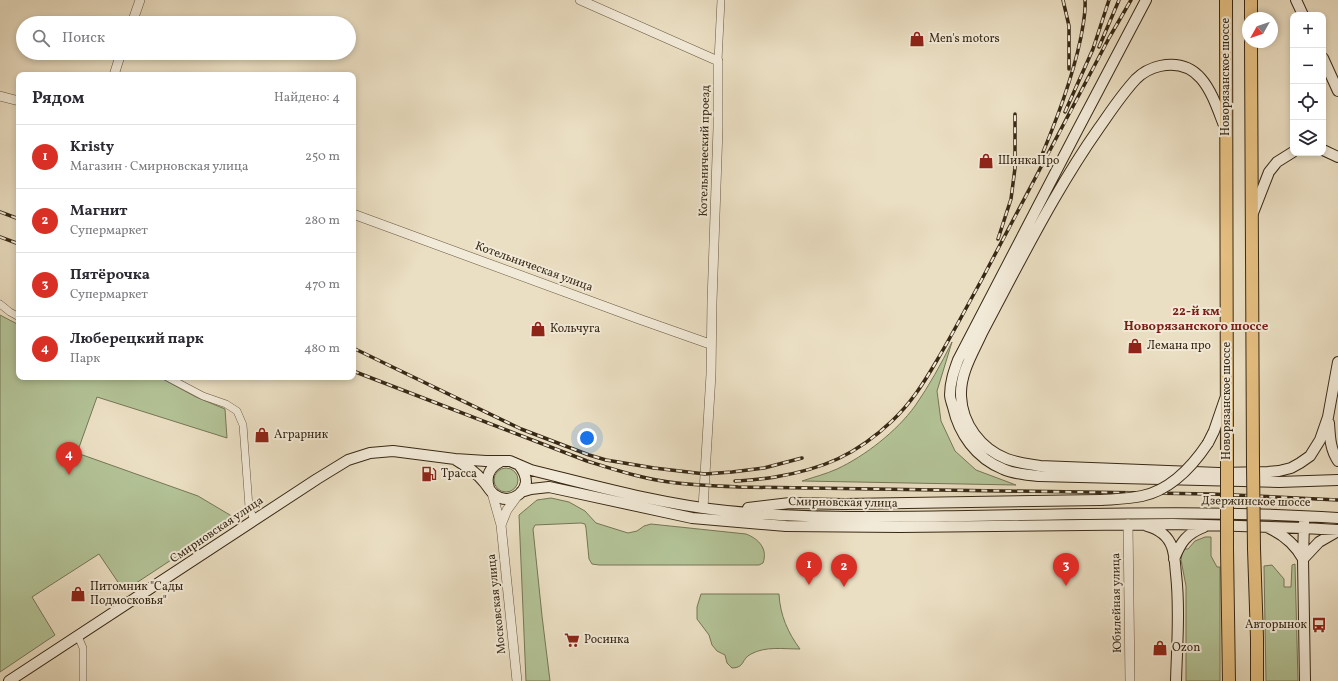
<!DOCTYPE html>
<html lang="ru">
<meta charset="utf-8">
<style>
:root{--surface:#fff;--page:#f2f2f3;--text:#2b2b33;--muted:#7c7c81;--line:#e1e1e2;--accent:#d93025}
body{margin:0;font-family:Vollkorn,serif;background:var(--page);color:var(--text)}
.controls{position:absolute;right:12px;top:12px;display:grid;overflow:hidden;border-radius:8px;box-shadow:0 2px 6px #0003}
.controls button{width:36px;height:36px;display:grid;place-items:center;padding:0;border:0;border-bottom:1px solid var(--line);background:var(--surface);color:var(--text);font:20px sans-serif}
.compass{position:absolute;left:1242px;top:12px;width:36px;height:36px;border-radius:50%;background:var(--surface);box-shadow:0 2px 6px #0003;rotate:230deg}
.you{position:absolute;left:587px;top:438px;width:14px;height:14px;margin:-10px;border:3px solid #fff;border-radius:50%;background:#1a73e8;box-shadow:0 0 0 6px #1a73e833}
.badge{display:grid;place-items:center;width:26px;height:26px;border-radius:50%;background:var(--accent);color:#fff;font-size:13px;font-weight:700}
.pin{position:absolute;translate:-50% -33px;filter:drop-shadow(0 1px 2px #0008)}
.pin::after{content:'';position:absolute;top:21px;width:14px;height:12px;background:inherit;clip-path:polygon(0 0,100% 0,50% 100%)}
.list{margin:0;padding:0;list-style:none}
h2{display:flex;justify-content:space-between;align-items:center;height:52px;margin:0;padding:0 16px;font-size:17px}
h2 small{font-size:13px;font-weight:400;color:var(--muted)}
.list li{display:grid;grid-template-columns:26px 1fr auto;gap:12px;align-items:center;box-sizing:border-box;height:64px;padding:0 16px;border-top:1px solid var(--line)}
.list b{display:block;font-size:15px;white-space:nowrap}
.list p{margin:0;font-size:13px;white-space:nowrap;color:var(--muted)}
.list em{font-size:13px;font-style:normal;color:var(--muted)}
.icon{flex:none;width:22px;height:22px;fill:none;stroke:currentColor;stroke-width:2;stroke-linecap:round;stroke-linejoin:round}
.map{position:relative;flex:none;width:1338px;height:681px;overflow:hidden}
.search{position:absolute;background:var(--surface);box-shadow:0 2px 6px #0003;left:16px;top:16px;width:340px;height:44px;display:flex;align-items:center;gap:10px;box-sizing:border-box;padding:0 14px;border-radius:22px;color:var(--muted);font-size:15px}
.panel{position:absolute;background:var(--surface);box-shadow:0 2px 6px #0003;left:16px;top:72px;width:340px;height:308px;border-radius:8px}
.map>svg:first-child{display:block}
</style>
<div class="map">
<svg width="1338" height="681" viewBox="0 0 1338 681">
<rect width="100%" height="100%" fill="#ebdfc3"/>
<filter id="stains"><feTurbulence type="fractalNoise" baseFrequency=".005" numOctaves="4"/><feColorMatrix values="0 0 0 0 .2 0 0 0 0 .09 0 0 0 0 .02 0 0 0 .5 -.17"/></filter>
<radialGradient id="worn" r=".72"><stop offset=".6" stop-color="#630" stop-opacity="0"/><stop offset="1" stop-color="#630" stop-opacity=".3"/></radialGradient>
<path fill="#b3c397" stroke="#767656" d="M0,315L19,325V377H159L196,397L225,409L227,438L97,397L77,453L198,496L235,518L124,591L99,554L32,597L55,635L0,672Z
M952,342L937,391L941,421L955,451L976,470L1016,485L802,481C814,477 826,474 837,469C865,456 897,431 915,406C929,386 941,364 952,342Z
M494 480a12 12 0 1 1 24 0a12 12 0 1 1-24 0Z
M551,498L569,502L585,511L596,523L628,533L637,531L644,526L651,524L746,534C759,539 768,549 763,563L759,565H599L592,564L589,559L586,528L585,524L581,523L535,525L533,529L542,616L550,681H526L519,515L537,500Z
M1205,537H1211V556L1217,567H1220V681H1186V586L1181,560L1183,549H1188L1195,541Z
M1295,564L1298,681H1266L1264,566L1272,565L1284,579V587H1291L1292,565Z
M701,594H779C780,615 788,633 800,649C782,649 766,646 751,654C741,659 745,668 732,668L727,663L725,655L717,651L712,645L709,635L697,619V607Z"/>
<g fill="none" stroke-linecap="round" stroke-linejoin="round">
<g stroke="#655640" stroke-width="8">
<path id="minor" d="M718,61L721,0
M0,304L10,312L19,317
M167,377L203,396L226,404L237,411L243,425L249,507L254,520
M78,636L83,648V681"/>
</g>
<g stroke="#655640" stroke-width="10">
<path id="tertiary" d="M580,0L718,61V128L712,302L711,374L703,508
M132,23L140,0
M114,75L121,53
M0,96L19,101
M353,214L639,319L707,343
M492,493L501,525L517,681
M1128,524L1130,681
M501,525L507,510L518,495"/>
</g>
<g stroke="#382915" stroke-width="12">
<path id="secondary" d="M1146,0L1078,129L958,360C954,371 950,382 950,395C950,399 952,403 953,407C959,434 976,458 1003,469C1014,474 1027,475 1039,476L1279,482L1338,480
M1296,0L1303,15
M1323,58L1338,91
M1225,128C1213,98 1203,57 1160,66C1151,68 1142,73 1136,79C1122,94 1111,111 1099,128C1066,175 1039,225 1012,276C1002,295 992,314 982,333C973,353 960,373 961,396C962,424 981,449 1007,459C1018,463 1029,464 1040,466L1219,473L1268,472L1279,471L1291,468L1300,463L1310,456L1320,440L1328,417L1338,362
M1323,150L1338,157
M1253,213L1269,172L1277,162L1293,152
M1329,423C1330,437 1330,449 1338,461
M1208,443L1214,431L1225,399
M456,460C466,466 476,472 483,481C487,485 490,492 495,495C507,504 524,496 526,482C526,475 523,470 519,465
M489,488C485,476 490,467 500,462
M521,492L531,489L549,487L692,518L786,526L900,527L1173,524L1304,528L1338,530
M748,508L790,503L845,504L1101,500
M1304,522L1303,559L1305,681
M1147,526C1158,529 1168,536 1172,547C1175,556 1175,565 1176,574C1180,609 1177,646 1176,681
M1269,528C1284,535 1295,544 1303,559
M1174,559C1181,542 1186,534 1204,527
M1303,559L1319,542L1338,531
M9,681L317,479L348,460L370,453L393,451L455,459L486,461H510L531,470C596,486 660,504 727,511C806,519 887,517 967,516C1091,514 1215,510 1338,518"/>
</g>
<g stroke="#382915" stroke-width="14">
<path id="trunk" d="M1226,0L1227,466
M1251,0V18
M1251,42L1253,466
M1227,549L1229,681
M1254,549L1257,638V681"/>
</g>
<use href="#minor" stroke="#f2ead8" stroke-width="7"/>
<use href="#tertiary" stroke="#f2ead8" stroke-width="9"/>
<use href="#secondary" stroke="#f2ead8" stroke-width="10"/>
<use href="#trunk" stroke="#e6c082" stroke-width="12"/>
<g stroke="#382915" stroke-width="3.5">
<path id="rail" d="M1063,0L1069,26V69
M1099,47L1119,0
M1065,112L1093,49L1109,0
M1039,162C1056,121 1072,80 1081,37C1083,25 1086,12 1085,0
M0,212L19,219
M0,237L19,244
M998,239L1011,199L1015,168V114
M353,348L521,429L589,455L606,460L654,468L705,474L732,472L764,468L802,458
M353,371L587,461C616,470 646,480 677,483C697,485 718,486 738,487L1212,494L1338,500
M735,481C748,481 761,479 775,477C823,469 856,455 892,421C911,403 923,384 936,362C952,335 966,308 981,281C1024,200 1067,119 1109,38L1131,0"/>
</g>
<use href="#rail" stroke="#f2ead8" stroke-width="2" stroke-dasharray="6" stroke-linecap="butt"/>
<g stroke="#382915" stroke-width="12" stroke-linecap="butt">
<path id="secondary-bridge" d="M1101,500C1115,499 1128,499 1142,496C1171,490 1192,467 1208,443"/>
</g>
<g stroke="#382915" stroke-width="14" stroke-linecap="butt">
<path id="trunk-bridge" d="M1227,466V549
M1253,466L1254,549"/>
</g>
<use href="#secondary-bridge" stroke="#f2ead8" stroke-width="10"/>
<use href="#trunk-bridge" stroke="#e6c082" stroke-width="12"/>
</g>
<defs>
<g id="shop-bare" transform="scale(1.2)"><path d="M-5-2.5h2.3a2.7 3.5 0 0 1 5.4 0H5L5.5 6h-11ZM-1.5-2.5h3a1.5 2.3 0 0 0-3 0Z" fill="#8f2418" stroke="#f2ead8" stroke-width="2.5" paint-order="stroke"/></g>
<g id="fuel-bare" transform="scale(1.2)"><path d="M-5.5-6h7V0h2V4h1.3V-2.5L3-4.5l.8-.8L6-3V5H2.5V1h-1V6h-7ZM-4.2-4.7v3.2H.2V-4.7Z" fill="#8f2418" stroke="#f2ead8" stroke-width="2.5" paint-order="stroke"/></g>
<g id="bus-bare" transform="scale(1.2)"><path d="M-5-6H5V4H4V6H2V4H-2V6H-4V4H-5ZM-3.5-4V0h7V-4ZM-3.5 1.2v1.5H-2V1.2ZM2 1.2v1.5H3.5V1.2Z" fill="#8f2418" stroke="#f2ead8" stroke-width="2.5" paint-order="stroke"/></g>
<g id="supermarket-bare" transform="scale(1.2)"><path d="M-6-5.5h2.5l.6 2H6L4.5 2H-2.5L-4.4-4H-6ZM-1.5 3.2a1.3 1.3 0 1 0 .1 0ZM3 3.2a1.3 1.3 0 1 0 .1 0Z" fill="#8f2418" stroke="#f2ead8" stroke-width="2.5" paint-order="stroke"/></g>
</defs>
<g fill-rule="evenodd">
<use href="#shop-bare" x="917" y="39"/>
<use href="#shop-bare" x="986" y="161"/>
<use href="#shop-bare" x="538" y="329"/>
<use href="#shop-bare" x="1135" y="346"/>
<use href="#shop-bare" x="262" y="435"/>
<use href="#fuel-bare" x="429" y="474"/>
<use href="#shop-bare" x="78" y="594"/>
<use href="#bus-bare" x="1319" y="625"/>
<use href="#supermarket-bare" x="572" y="640"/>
<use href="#shop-bare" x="1160" y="648"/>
</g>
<g text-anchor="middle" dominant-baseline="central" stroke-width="4" stroke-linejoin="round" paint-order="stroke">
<g font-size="12" fill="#382915" stroke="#f2ead8" text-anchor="start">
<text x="929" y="39">Men's motors</text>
<text x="998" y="161">ШинкаПро</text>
<text x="550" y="329">Кольчуга</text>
<text x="1147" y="346">Лемана про</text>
<text x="274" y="435">Аграрник</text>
<text x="441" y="474">Трасса</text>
<text x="90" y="587">Питомник "Сады<tspan x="90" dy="14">Подмосковья"</tspan></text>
<text x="1307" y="625" text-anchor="end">Авторынок</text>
<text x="584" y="640">Росинка</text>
<text x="1172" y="648">Ozon</text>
</g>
<g font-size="12" fill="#382915" stroke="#f2ead8">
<text transform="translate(1226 77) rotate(-90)">Новорязанское шоссе</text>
<text transform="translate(705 151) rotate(-89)">Котельнический проезд</text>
<text transform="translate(534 267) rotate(20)">Котельническая улица</text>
<text transform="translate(1227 401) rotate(-90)">Новорязанское шоссе</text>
<text transform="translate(1256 502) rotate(1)">Дзержинское шоссе</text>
<text transform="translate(843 503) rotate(1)">Смирновская улица</text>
<text transform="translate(217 530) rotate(-34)">Смирновская улица</text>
<text transform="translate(1117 603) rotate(-91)">Юбилейная улица</text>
<text transform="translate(497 604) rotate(-96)">Московская улица</text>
</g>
<g font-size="13" font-weight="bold" fill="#7a1f14" stroke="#f2ead8">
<text x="1196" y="312">22-й км<tspan x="1196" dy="15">Новорязанского шоссе</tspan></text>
</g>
</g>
<rect width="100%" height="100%" filter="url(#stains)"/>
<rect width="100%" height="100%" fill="url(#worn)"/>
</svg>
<div class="controls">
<button>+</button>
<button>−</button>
<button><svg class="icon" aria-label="locate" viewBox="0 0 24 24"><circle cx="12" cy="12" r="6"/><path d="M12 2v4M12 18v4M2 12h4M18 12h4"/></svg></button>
<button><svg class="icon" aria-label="layers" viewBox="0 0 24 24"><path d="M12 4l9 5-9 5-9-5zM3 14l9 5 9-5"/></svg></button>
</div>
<svg class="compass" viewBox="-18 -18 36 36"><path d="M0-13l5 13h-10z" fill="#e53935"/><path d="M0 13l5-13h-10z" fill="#7c7c81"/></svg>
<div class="you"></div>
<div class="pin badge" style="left:809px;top:585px">1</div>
<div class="pin badge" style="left:844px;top:587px">2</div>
<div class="pin badge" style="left:1066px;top:586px">3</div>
<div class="pin badge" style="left:69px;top:475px">4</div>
<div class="search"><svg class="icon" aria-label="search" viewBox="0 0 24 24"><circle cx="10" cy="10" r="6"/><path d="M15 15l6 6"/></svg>Поиск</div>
<section class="panel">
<h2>Рядом<small>Найдено: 4</small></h2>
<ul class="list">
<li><span class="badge">1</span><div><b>Kristy</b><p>Магазин · Смирновская улица</p></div><em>250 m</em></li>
<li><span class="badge">2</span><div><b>Магнит</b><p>Супермаркет</p></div><em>280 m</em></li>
<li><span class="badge">3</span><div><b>Пятёрочка</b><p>Супермаркет</p></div><em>470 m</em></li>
<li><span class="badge">4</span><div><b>Люберецкий парк</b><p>Парк</p></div><em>480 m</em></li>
</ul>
</section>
</div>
